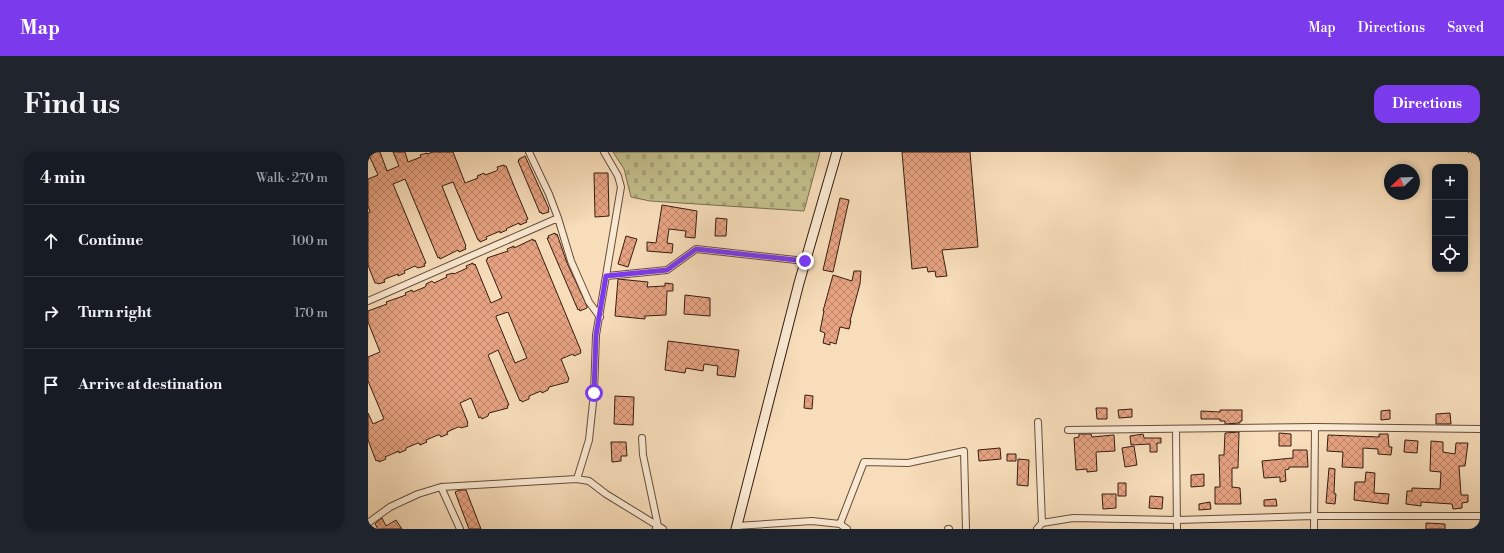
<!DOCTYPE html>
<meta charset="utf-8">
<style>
:root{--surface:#171b24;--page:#20242c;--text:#f1f3f6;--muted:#9ea1a6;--line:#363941;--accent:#7c3aed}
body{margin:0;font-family:"Libre Bodoni",serif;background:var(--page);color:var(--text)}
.controls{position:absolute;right:12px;top:12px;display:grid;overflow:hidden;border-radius:8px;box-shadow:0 2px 6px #0003}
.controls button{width:36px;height:36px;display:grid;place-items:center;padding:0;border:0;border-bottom:1px solid var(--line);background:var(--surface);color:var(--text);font:20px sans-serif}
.compass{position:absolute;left:1016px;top:12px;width:36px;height:36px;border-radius:50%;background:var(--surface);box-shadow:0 2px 6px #0003;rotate:247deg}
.stop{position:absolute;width:12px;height:12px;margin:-9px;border:3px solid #7c3aed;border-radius:50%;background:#fff}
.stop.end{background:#7c3aed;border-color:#fff;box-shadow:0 1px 4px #0008}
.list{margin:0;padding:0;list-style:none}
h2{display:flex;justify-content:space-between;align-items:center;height:52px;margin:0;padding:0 16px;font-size:17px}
h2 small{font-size:13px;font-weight:400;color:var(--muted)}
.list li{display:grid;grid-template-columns:26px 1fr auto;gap:12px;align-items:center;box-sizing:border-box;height:72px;padding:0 16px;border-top:1px solid var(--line)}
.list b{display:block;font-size:15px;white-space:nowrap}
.list em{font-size:13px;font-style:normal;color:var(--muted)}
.icon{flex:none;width:22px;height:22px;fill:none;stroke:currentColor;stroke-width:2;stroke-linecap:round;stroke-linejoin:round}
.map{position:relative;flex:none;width:1112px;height:377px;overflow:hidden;border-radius:12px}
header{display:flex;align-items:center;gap:24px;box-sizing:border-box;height:56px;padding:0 20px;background:var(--accent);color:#fff}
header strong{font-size:19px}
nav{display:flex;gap:22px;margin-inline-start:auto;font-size:14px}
.intro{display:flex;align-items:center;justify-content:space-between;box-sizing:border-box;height:96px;padding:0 24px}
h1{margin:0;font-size:28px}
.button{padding:10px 18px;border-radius:12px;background:var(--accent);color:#fff;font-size:14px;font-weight:700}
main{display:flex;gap:24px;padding:0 24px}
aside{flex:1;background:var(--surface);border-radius:12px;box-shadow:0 2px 6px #0003}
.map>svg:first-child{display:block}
</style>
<header>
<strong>Map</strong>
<nav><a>Map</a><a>Directions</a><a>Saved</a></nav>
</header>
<div class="intro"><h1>Find us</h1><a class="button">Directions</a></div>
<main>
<aside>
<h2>4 min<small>Walk · 270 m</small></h2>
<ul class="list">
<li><svg class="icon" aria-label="ahead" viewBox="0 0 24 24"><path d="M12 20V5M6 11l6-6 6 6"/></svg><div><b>Continue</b></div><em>100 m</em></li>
<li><svg class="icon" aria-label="right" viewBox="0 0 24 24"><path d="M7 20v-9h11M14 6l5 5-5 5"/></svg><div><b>Turn right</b></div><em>170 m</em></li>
<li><svg class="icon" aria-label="arrive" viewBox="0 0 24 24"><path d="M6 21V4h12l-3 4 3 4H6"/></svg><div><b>Arrive at destination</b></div></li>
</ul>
</aside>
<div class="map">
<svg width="1112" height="377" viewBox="0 0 1112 377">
<defs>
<pattern id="cemetery-stones" width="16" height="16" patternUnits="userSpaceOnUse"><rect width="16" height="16" fill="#c2bf8c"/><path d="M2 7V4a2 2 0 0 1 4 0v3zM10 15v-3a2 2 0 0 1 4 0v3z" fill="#a7a478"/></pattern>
<pattern id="building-cross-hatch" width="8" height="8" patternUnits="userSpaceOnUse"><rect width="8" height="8" fill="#e7a382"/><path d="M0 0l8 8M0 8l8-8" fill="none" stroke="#bc8469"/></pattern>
</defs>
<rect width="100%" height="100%" fill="#f7ddba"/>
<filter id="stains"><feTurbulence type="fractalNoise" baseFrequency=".005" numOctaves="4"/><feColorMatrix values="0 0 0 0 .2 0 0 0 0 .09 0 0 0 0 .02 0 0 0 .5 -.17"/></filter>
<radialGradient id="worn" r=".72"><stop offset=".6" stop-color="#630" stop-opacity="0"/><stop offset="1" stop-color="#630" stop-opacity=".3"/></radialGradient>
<path fill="url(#cemetery-stones)" stroke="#7c6e4f" d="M245,0H452L436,59L282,49L263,45L256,17Z"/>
<path fill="url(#building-cross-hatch)" stroke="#361d12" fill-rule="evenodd" d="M2,0H12L19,19L31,14L25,0H37L40,10L53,5L52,3L59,1V2L65,0H85L97,31L110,26L109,24L116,21L117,23L128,19L130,17L129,15L136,13V14H138L146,34L160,67L158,68L159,70L152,73L151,71L140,76L138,77L139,78L132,81V79L130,80L118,85L119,87L112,90L111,88H110L85,30L74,34L98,94L97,95L98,97L91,100L90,98L72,107L71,105L70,106L37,27L25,32L58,111L56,112L57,114L50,116L47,114L36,119L37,121L30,124V122L17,127L16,128L17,130L10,132L9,131H7L0,113V61L2,60L0,54V27L10,23L1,3H3Z
M534,0H602L610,95L574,98L579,124L568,125L567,119L560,120L559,115L544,117Z
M157,4L181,57L180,58L181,60L174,62L173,60L172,61L150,9L151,8V7Z
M226,21H240L241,64L227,65Z
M472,46L481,48L465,120L455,118Z
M294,53L329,59L327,86L317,85L318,79L301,77L299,91L305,92L304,101L279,99V90L288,91Z
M348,66L359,67L358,84H347Z
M187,81L188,83L189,82L199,111L219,154V156L212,159L211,157L210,158L179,86H181L180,84Z
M258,84L269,87L260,115L250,112Z
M165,87V89L167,88L213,199H212L213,201L206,204L205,202L193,207L201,227L200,228V230L181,235L180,238L174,241L173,239L161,244V247L154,250L153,248L152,249L130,198L120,203L141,253L139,254L140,256L121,261L120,264L114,267L113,265L111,266L103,246L92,251L100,271L99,272L100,274L93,276L92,275H90L79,280L80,282L73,285L72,283H70L58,288L59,290L52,293L51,291H50L38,296V298L31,301V299L17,305L18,307L11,310L10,308L8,309L0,288V261L5,272L16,267L0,229V205L12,200L0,170V159L19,152L18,150L38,143L37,141L44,138L45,140L57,135L58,134V132L64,129L66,131L79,125L78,123L85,121L86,122L97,117L99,116L98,114L105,111L106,113L107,112L123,151L134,146L118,108L120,107L119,106L140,99L139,97L146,94V96ZM140,160L159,206L147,211L128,165V164Z
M486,119H493L492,132L482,169H483L481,177L472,175L468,192L462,190V193L455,191L457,181L452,179L456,159H455L465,123L484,129Z
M250,127L280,130L279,135L297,134V131L305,132V139H299L298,163L277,164V167L247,164Z
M317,143L342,146V164L316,162Z
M300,189L371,198L367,225L349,223L350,214L336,212L335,219L318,216L317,221L297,218Z
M437,243L445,244L444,257L436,256Z
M247,244L266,245L265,273L246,272Z
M728,256H739V267H729Z
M764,257V265L751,266L750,258Z
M852,258H874V269H872V271L857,272V269H852V267H833V259L852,260Z
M1022,258V267L1013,268V259Z
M1082,261L1083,272H1068V262Z
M871,280L870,316H864V335L872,336L873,352H847V335H852L851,303H856L857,281Z
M911,281L923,282V294H911Z
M711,282H723L724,285L746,283L747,299L728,300L729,319L719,320V317L708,318L706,286L711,285Z
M775,282L776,286H793V291H789V300H782V292L763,293L762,284Z
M1011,282H1020L1021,295H1024L1023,303L1010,302V297L995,296V316L974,315L975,300L959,299L960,283L1011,285Z
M1037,288L1050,289L1049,301L1036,300Z
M1063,289L1075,290V300L1087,302L1088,291H1100L1097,314H1091L1093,343H1100V350L1094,351V356L1085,357L1084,352L1053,350V354L1038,352L1039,339H1044V336L1072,337L1073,320L1062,319Z
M243,290H258L259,304H253V309L244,310Z
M766,294L769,313L757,315L754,296Z
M632,296L633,307L611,309L610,298Z
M925,298H939L940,315H921V317L917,318L918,329L912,330V325L896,326L894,309L925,306Z
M639,302H648V309H639Z
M650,307L661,308L660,334L649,333Z
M961,316L967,317L966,341L968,342L967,352L958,351Z
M998,320L1007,321L1006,341L1021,342L1020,352L986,348L987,330H997Z
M836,322V334L823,335V323Z
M750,331H758V344H750Z
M92,338H98L113,377H101L87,340Z
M734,342H748V356L735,357Z
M782,344L795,345L794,357L781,356Z
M908,347L909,354H896V348Z
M842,350L843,357L831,358V352Z
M14,366L18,374L28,368L34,377H10L7,372Z
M1058,371L1077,372V377H1058Z"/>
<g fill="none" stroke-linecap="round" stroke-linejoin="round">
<g stroke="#664d3c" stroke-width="8">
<path id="street" d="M161,0L181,42L190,66L203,109L221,150L232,165
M239,124L299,118L328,97L437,109
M0,149L190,66
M808,277L809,377
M700,278L947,275
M274,286L275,303L290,374L288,376
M209,327L221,288L226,241L228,183L253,35L250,24L236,0
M73,335L92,377
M0,371L22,355L50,342L73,335L209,327L221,329L238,342L295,377
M674,371L705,366L809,368L946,364H1112
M472,372L496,310L540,311L596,299L598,377
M368,374L444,369L472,372L479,377
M580,377H581
M669,377L674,371L670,270
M946,377L947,275L1112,277"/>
</g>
<g stroke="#361d12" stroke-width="11">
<path id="secondary" d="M368,377L431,131L469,0"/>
</g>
<path stroke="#361d12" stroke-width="1.5" stroke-dasharray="1 2" stroke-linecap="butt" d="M1100,0L1112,3"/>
<use href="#street" stroke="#fae9d2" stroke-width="6"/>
<use href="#secondary" stroke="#fae9d2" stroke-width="9"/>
</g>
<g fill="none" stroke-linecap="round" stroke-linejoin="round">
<path stroke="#7c3aed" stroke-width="5" d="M226,241L228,183L238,124L299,118L328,97L437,109"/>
</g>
<rect width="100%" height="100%" filter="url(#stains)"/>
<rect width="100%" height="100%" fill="url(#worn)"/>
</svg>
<div class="controls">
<button>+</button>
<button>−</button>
<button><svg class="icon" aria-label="locate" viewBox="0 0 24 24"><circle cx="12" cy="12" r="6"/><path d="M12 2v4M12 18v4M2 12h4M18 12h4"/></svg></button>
</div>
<svg class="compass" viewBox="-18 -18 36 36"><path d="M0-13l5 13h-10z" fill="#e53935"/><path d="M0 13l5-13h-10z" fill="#9ea1a6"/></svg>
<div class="stop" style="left:226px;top:241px"></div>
<div class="stop end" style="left:437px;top:109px"></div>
</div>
</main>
